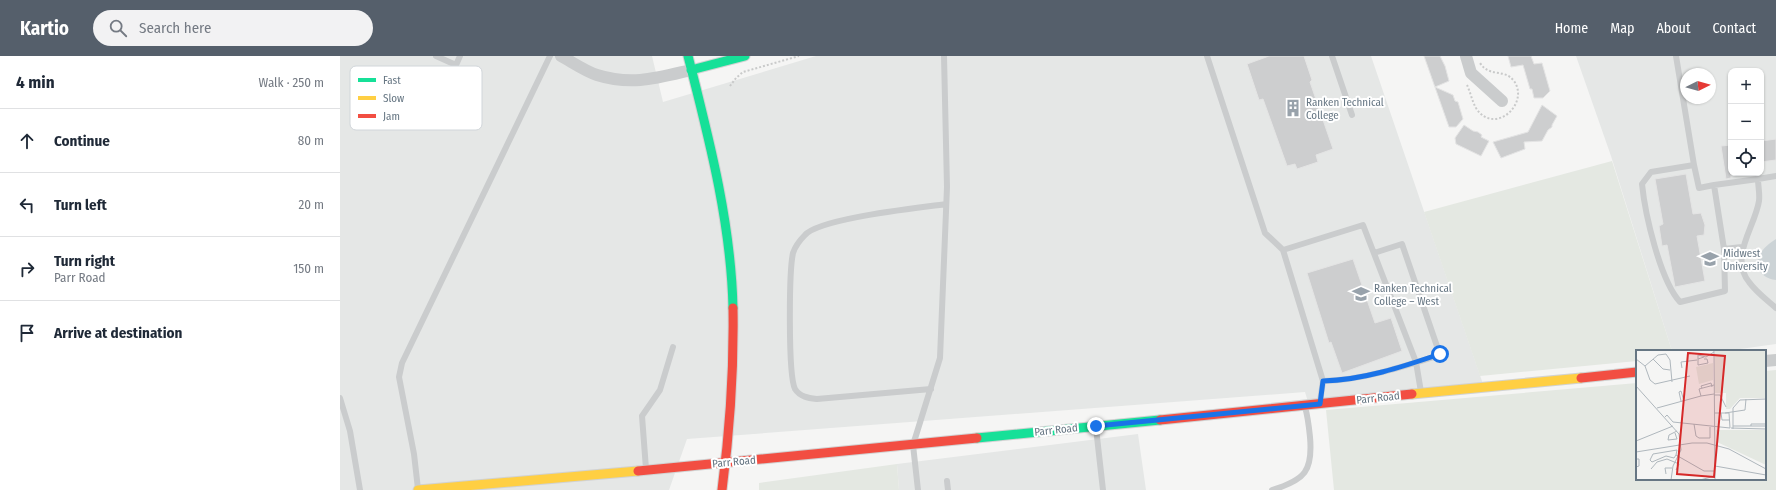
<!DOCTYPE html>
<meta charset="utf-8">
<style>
:root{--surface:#fff;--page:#f2f2f3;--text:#1f2937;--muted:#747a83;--line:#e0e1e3;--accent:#555f6b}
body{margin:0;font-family:"Fira Sans Condensed",sans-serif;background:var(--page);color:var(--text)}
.controls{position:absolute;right:12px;top:12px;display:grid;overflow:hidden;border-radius:8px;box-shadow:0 1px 3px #0004}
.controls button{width:36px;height:36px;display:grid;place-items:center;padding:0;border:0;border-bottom:1px solid var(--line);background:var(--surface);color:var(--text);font:20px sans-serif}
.compass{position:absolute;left:1340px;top:12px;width:36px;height:36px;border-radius:50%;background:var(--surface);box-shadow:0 1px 3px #0004;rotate:85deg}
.stop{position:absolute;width:12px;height:12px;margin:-9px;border:3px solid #1a73e8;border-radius:50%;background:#fff}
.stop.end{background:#1a73e8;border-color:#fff;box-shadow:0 1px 4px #0008}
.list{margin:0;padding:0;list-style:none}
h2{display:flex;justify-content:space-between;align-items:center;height:52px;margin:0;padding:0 16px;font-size:17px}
h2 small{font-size:13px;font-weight:400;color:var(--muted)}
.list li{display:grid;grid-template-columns:26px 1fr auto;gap:12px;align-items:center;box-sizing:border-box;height:64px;padding:0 16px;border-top:1px solid var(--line)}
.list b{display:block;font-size:15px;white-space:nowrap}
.list p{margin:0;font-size:13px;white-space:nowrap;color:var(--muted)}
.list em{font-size:13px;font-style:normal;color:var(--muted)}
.icon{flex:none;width:22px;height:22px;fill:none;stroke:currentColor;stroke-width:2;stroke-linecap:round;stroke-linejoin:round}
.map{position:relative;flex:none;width:1436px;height:434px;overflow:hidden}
header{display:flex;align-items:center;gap:24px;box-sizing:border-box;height:56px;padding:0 20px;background:var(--accent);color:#fff}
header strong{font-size:19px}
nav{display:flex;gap:22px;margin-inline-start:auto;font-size:14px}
.search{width:280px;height:36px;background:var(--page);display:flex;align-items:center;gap:10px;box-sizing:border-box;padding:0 14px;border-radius:22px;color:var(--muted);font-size:15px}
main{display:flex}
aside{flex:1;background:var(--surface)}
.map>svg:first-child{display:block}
</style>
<header>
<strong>Kartio</strong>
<div class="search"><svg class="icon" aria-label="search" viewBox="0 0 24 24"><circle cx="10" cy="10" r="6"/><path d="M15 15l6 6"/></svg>Search here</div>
<nav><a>Home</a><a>Map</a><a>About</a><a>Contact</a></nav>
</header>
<main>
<aside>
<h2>4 min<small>Walk · 250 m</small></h2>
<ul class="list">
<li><svg class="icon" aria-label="ahead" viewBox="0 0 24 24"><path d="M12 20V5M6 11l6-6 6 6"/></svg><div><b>Continue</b></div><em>80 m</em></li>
<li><svg class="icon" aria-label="left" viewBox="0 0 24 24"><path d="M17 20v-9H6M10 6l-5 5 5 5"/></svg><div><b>Turn left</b></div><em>20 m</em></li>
<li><svg class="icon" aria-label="right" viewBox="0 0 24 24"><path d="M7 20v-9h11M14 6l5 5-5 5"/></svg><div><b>Turn right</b><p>Parr Road</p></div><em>150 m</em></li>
<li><svg class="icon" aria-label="arrive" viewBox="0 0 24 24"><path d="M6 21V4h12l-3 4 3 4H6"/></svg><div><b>Arrive at destination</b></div></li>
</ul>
</aside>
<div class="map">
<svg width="1436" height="434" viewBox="0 0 1436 434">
<rect width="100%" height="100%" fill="#f5f5f4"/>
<path fill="#e5e7e6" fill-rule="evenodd" d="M0,0H312L323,46L476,0H1031L1144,331L969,349L965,336L347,383L329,434H0Z
M1236,0H1436V288L1386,295H1332L1271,100ZM1391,15H1421V117H1391ZM1346,18H1370V42H1346Z
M798,378L806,434H559L557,408Z"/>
<path fill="#e4e8e2" d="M1272,105L1332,295H1297V305L1140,320L1084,156Z
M1436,314V434H994L986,354L1297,327V423H1425V315Z
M557,408L559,434H419V427Z"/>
<path fill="#ccd3d6" d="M1436,183V224C1426,223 1421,218 1416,210C1419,196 1424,191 1436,183Z"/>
<path fill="#cdcecf" stroke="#e4e4e4" d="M929,0H964L972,24L970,26L993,93L976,99L978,106L957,113L955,108L947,110L923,43L919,44L907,8Z
M1084,0H1100L1105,10L1109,25L1095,31L1113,39L1115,45L1118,46L1123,63L1116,71H1109Z
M1168,0H1191L1194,8L1202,7L1210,35L1203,42H1194L1192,33H1190L1183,9L1171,11Z
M1202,49L1217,60L1212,69V71L1208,74L1202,85L1184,86L1185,93L1161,102L1153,86L1188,76Z
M1124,69L1133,75L1138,76L1142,79L1141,81L1149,85L1141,100L1116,88L1115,82Z
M1436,83V104L1421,106V85Z
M1391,89V122L1386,123L1381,90Z
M1346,118L1353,158L1361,157L1365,169L1364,179L1357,180L1365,225L1335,231L1327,189L1322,190L1319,170L1323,168L1315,123Z
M1013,203L1035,267L1051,262L1062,295L1002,317L991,286L989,287L967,217Z"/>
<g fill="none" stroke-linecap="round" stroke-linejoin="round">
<g stroke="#d1d2d2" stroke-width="11">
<path id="fast" d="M348,0C369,83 391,166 393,252
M351,14L405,0
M637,382L820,364"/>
</g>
<g stroke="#d1d2d2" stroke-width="11">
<path id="slow" d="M1072,338L1241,322
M78,434L298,415"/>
</g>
<g stroke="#d1d2d2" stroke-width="11">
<path id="jam" d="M1241,322L1297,316
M820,364L1072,338
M298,415L637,382
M382,434C390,373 394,313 393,252"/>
</g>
<path stroke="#c9caca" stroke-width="2" stroke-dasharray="2 2" stroke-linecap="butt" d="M1127,29C1131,37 1133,51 1140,57C1159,76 1189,46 1174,25C1164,12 1150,22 1140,7
M390,30L396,22L403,16L459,0"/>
<path stroke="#cacccd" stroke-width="6" d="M96,0L116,9L120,0
M867,0L925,177L943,194
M992,0L1012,59
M1336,0L1354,109
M1418,123L1436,120
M1374,129L1359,132L1354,109L1311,116L1302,128C1305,158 1320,224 1340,246L1385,235L1384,193
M1402,191L1384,193L1374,129L1418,123C1418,130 1420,138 1419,145C1415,171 1389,201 1409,226C1416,236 1427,244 1436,252
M983,325C1023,324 1062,311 1100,299L1062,188L1034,197
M591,333L477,343C469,342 460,341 455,333C448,319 449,215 453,197C455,191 461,183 465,179C480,162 579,152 606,148
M0,342L10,375L20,434
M980,346L983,325L943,194L1023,169L1076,306L1081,336
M756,372L763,434
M306,413L302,360L320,334L333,291
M607,425L608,434
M78,433L74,398L59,321L62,307L210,0
M578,434L573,389L600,302L607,131L604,0
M932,434C965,424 973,415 970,381C969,371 968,361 965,351"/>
<path stroke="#cacccd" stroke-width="12" d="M221,0C232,6 245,15 257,19C292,30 317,22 351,14
M1126,0L1131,17L1162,45
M1425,305L1436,304"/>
<use href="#fast" stroke="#16e098" stroke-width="9"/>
<use href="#slow" stroke="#ffcf43" stroke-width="9"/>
<use href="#jam" stroke="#f24e42" stroke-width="9"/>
</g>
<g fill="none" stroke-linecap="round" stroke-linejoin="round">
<path stroke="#1a73e8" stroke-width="5" d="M756,370L980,348L983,325C1023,324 1062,311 1100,298"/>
</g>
<defs>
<g id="building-bare" transform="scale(1.38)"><path d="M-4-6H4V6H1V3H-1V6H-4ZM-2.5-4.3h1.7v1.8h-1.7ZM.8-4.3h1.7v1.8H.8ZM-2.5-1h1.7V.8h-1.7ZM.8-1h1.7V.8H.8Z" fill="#98a2ab" stroke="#fff" stroke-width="2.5" paint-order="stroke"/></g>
<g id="university-bare" transform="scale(1.38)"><path d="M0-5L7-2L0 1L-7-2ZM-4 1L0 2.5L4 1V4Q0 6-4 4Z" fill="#98a2ab" stroke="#fff" stroke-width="2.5" paint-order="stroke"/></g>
</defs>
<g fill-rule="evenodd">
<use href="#building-bare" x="953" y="52"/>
<use href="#university-bare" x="1370" y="203"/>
<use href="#university-bare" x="1021" y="238"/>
</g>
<g text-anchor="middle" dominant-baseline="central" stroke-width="4" stroke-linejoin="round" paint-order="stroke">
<g font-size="11" fill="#667683" stroke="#fff" text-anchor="start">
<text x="966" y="46">Ranken Technical<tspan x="966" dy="13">College</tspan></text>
<text x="1383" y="197">Midwest<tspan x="1383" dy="13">University</tspan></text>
<text x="1034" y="232">Ranken Technical<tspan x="1034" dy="13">College – West</tspan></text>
</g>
<g font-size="11" fill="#667683" stroke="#fff">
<text transform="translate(1038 342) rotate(-6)">Parr Road</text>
<text transform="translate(716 374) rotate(-6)">Parr Road</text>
<text transform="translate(394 406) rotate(-5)">Parr Road</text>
</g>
</g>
<g transform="translate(1296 294)">
<rect width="130" height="130" fill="#f5f5f4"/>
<path d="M79,0H130V48H104L94,59H90V43H79ZM77,13V30L63,34L60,17ZM80,80H130V115L81,92Z" fill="#e4e8e2"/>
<path fill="none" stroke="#afb7bd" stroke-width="1" d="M78,0L79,130M68,7L62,9V5L70,7L78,2M0,9L9,16L14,30L19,34L54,26M17,9L27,19L34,20M62,9V15L72,13L71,9H68M9,16L22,5L30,4L34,10L36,32M46,18L45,12L61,10M78,35L63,39L65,46L78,44M0,36L43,84L45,100L37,116L35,130M66,38L65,36L75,33L76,37M78,45H84L90,57M45,51L43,42L45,41L48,51M21,58L65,46M85,63L86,70H94M89,63L109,60L110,49M29,67L31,65L37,72L94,78L93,63H78M58,74L60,86L63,88H74V77M97,76H130M115,76V74H130M95,78L130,79M97,79V58L104,50L130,49M39,83L41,89L32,90L33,85L41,81M0,91L37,76M0,102L56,93H71L93,99L130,119M40,105L41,100L17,104L14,110L16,112L30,106L38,108L40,105L68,121H79M0,109H3V116L0,117M79,116L130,125M15,119L21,112L31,109L43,114L40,120M30,124L29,118H36M64,130L79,126"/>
<path fill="#d62828" fill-opacity="0.15" stroke="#d62828" stroke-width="2" d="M52,3L89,6L78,127L41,124Z"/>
<rect width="130" height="130" fill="none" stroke="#667683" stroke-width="2"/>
</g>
<rect x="10" y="10" width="132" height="64" rx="6" fill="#fff" stroke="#d1d6da" stroke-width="1"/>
<rect x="18" y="22" width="18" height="4" fill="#16e098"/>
<rect x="18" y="40" width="18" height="4" fill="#ffcf43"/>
<rect x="18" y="58" width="18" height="4" fill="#f24e42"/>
<g font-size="11" fill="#667683">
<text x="43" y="28">Fast</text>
<text x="43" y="46">Slow</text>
<text x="43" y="64">Jam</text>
</g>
</svg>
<div class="controls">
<button>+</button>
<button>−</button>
<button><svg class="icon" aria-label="locate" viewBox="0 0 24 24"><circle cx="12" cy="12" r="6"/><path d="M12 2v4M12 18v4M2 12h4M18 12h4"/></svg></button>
</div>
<svg class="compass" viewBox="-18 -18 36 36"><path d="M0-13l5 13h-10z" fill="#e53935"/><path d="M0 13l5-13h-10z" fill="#747a83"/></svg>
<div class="stop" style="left:1100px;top:298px"></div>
<div class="stop end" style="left:756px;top:370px"></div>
</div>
</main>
